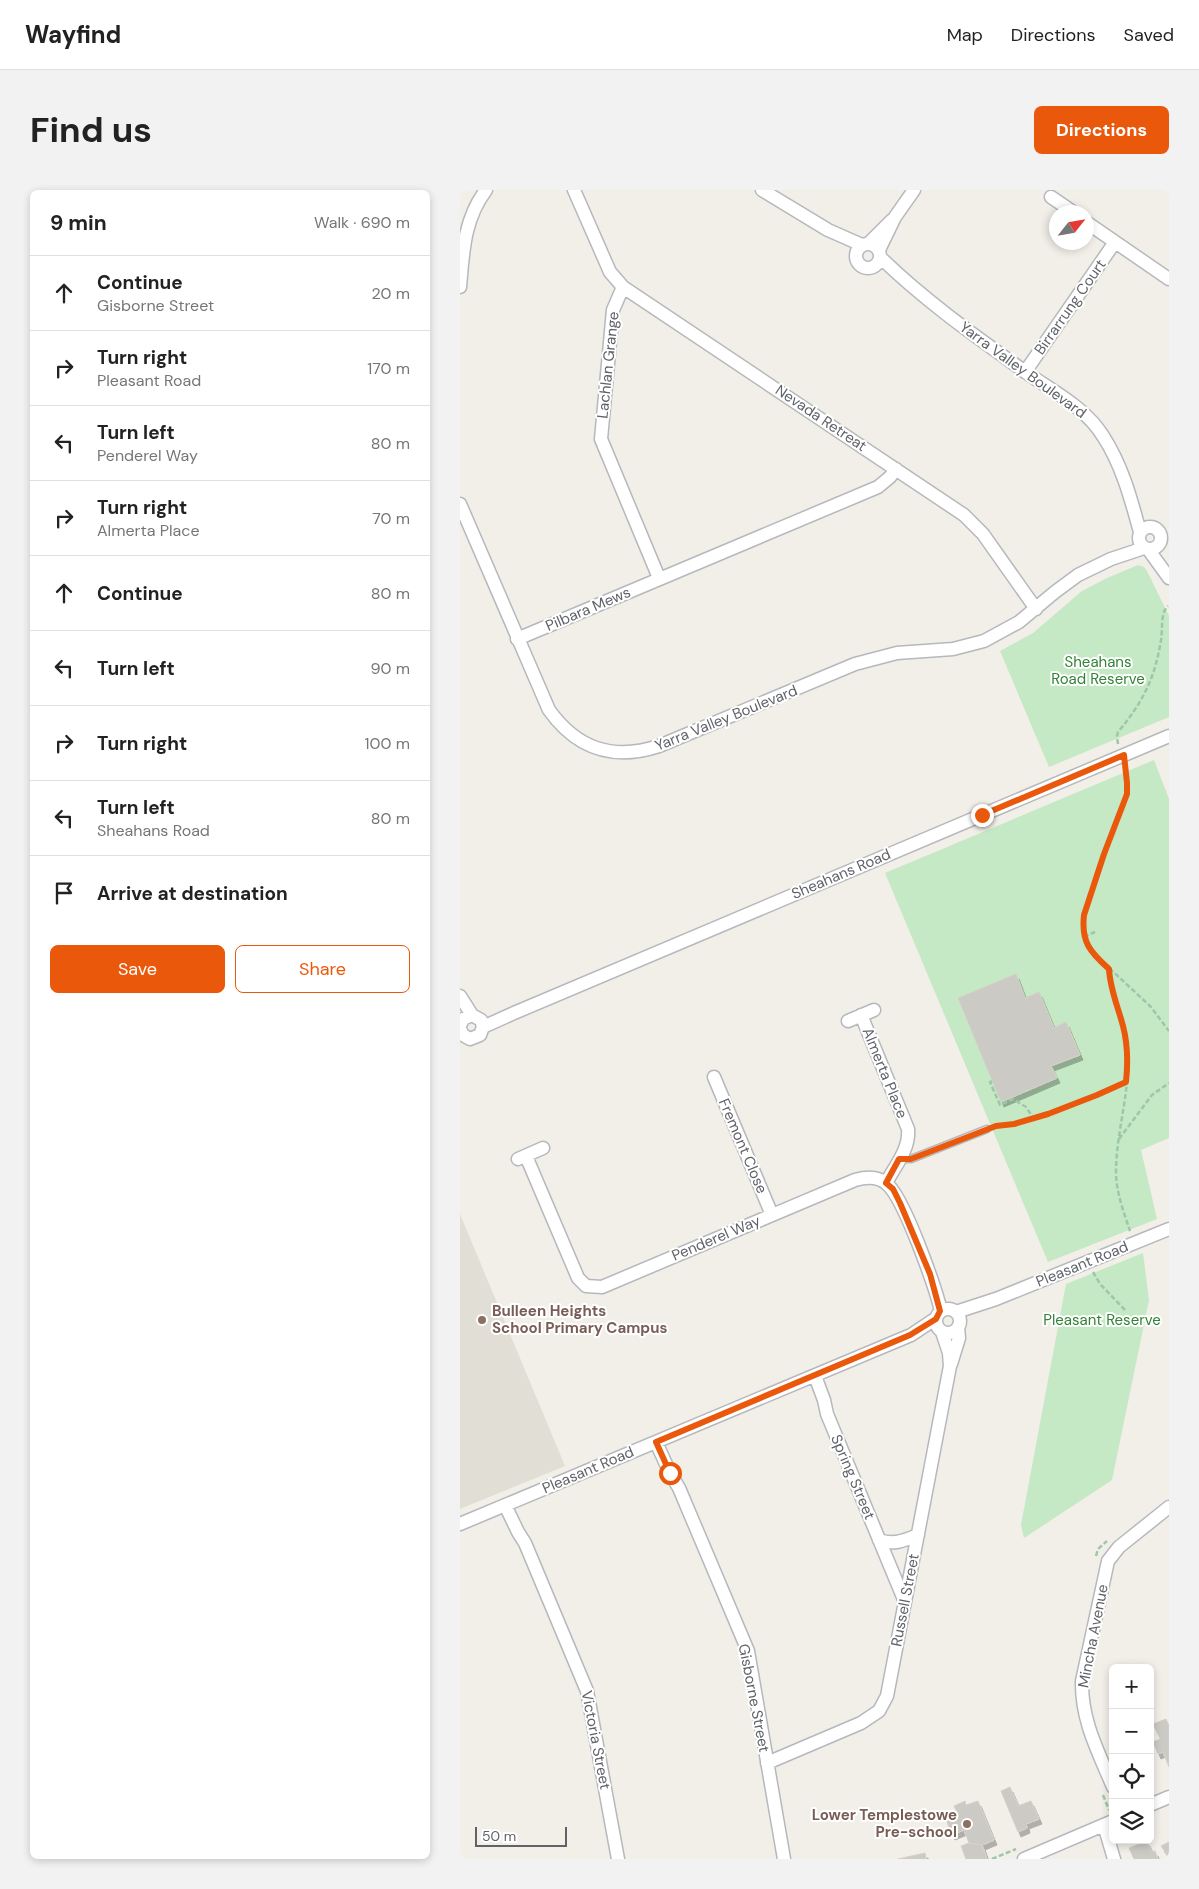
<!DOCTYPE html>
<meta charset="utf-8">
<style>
:root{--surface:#fff;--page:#f2f2f2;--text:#222;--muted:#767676;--line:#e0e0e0;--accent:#ea580c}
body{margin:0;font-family:"DM Sans",sans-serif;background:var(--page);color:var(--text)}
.controls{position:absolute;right:15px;bottom:15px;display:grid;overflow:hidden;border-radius:8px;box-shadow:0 2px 8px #0003}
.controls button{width:45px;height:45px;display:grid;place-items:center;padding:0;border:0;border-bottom:1px solid var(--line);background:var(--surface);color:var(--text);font:25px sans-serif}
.compass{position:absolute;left:589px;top:15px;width:45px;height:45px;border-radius:50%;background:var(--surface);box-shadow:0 2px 8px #0003;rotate:59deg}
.scale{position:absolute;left:15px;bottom:12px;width:92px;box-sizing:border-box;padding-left:5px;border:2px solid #5f6368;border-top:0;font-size:14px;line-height:18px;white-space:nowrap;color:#5f6368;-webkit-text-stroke:4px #fff;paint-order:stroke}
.stop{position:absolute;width:15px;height:15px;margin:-11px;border:4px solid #ea580c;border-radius:50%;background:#fff}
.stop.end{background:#ea580c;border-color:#fff;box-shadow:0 1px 5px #0008}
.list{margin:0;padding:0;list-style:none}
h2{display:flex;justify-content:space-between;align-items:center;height:65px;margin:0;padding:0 20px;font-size:21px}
h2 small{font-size:16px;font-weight:400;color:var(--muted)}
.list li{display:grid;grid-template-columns:32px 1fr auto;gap:15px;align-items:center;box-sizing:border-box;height:75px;padding:0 20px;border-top:1px solid var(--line)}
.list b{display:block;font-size:19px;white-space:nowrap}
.list p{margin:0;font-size:16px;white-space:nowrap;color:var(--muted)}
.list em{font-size:16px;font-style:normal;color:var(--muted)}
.actions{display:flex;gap:10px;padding:15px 20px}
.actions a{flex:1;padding:11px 0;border:1px solid var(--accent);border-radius:8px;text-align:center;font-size:18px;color:var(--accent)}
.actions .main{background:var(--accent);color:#fff}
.icon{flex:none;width:28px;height:28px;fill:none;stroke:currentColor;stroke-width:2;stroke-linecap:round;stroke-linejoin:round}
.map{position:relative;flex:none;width:709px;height:1669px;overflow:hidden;border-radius:8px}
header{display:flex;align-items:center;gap:30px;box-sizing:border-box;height:70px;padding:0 25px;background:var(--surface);border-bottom:1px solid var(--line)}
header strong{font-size:24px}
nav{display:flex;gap:28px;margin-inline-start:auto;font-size:18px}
.intro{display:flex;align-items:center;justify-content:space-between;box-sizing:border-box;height:120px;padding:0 30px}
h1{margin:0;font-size:35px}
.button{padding:12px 22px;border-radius:8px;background:var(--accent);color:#fff;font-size:18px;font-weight:700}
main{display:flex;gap:30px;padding:0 30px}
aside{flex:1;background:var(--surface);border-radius:8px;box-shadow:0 2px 8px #0003}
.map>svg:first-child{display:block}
</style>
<header>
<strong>Wayfind</strong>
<nav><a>Map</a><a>Directions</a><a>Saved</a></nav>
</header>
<div class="intro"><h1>Find us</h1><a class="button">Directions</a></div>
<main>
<aside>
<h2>9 min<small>Walk · 690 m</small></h2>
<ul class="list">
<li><svg class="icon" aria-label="ahead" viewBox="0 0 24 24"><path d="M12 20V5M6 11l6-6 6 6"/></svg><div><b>Continue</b><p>Gisborne Street</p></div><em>20 m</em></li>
<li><svg class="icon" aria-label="right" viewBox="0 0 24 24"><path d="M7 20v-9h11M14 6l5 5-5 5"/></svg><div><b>Turn right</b><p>Pleasant Road</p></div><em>170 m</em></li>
<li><svg class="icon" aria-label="left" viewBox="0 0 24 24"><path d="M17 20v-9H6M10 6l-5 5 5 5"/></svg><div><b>Turn left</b><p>Penderel Way</p></div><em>80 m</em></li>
<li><svg class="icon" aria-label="right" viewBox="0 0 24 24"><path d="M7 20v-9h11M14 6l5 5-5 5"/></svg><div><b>Turn right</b><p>Almerta Place</p></div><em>70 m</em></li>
<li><svg class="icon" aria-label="ahead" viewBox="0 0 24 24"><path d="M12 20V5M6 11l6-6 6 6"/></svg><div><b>Continue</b></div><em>80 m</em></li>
<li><svg class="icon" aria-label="left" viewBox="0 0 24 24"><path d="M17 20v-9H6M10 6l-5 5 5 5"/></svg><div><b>Turn left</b></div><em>90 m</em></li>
<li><svg class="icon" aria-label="right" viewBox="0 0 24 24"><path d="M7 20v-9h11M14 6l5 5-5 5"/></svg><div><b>Turn right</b></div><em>100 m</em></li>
<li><svg class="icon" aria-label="left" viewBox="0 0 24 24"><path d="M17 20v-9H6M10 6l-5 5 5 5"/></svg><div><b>Turn left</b><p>Sheahans Road</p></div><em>80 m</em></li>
<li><svg class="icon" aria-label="arrive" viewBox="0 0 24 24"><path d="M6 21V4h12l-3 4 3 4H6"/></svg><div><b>Arrive at destination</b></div></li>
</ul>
<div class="actions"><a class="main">Save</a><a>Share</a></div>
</aside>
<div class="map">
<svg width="709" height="1669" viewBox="0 0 709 1669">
<defs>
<filter id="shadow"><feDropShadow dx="3" dy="5" stdDeviation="0" flood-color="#0004"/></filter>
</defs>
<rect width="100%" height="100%" fill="#f1efe8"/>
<path fill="#e1ded6" d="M0,1024L105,1276L0,1319Z"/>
<path fill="#c5e8c5" d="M678,375L684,377L687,381L709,426V527L589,577L540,461L573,443L622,401L647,388Z
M694,570L709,609V948L681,960L697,1029L588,1072L425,683Z
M683,1063L689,1110L652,1290L564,1348L561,1335L606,1094Z"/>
<path fill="#cccac5" stroke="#d6d1c6" filter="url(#shadow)" d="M556,784L565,808L579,802L594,838L606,832L620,865L591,876L597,888L541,912L498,808Z
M706,1529L709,1536V1577L703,1562L698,1564L693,1552L700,1549L693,1534Z
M550,1597L558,1616L571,1611L579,1629L566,1634L567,1638L558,1642L541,1601Z
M505,1611L506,1615L518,1611L534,1650L522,1655L509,1653L504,1640L492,1645L485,1627L497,1622L494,1616Z
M687,1651L692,1662L695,1661L698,1669H674L669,1658Z
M709,1652V1667L701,1656Z
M509,1653L522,1655L527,1669H506L501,1656Z
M465,1663L466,1669H438Z"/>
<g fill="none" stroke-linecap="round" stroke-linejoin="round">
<g stroke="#b5b8bc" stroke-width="9">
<path id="lane" d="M439,969H451L527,939"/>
</g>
<g stroke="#b5b8bc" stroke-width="15">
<path id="street" d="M114,0L150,82L163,97L153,120L141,249L199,388
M302,0L368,40L402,55
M591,7L613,22
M626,32L709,89
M409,53L432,30
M396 66a12 12 0 1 1 24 0a12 12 0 1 1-24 0Z
M419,60L435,27L454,0
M421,68C464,110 515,146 564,181C592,201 625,217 643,246C662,275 671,309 680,342
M0,97C3,62 4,29 26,0
M163,97L504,325L523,344L576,419
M565,182L655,52
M0,314L89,520C117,559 153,571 199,556L395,474L437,463L493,459L524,451L559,432L595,402L618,385L651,369L684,358
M679 348a11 11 0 1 1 22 0a11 11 0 1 1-22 0Z
M688,359L709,388
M57,449L418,297L430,287L436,279
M0,806L12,825
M401,825L448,939C450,959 435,976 426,993
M388,831L414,820
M0,836L3,829L12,825L21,830L23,837L20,845L10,849L3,845L0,839
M23,837L54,823L709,546
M254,887L312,1025
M66,966L118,1088L126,1096L142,1097L395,990C406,987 418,986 427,994C444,1008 475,1096 481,1121
M58,969L83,958
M476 1131a12 12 0 1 1 24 0a12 12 0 1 1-24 0Z
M496,1122L536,1109L709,1039
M491,1174L499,1148L498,1137
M355,1186L364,1210L367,1224L445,1412
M196,1252L210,1283L219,1298L288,1461L324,1669
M45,1315L58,1342L65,1353L127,1501L158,1669
M0,1334L451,1145L475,1129
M419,1350C434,1355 443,1351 458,1345
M307,1573L401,1533L419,1521L427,1506L490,1176L489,1163L482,1142
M653,1597C638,1561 621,1530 622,1491L648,1371L659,1357L709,1317
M690,1615L709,1607
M644,1635L654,1669
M564,1669L653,1631"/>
</g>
<path stroke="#9cc7a9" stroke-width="2.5" stroke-dasharray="5 2.5" stroke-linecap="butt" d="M658,554L657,546L658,542C683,512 695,488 701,450C703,440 700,423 708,416
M666,578L667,604L644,664L624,725V747L631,761L691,817L709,841
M624,747L635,742
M649,779C651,810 667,837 668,868C669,906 656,944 656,982C656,1002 664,1023 670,1041
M532,891L530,892L540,915L553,909L566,917L574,929
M536,936C582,930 624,911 666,891
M659,949L692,905L709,893
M633,1082L640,1094L666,1121
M636,1366L638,1359L647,1351
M643,1605L649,1620
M532,1669L556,1659"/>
<use href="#lane" stroke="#fff" stroke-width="6"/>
<use href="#street" stroke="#fff" stroke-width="12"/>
</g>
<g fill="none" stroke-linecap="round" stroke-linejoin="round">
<path stroke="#ea580c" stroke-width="6" d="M210,1283L196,1252L450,1145L476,1129L480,1121L470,1084L440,1013L433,999L426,993L439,969H451L536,936L554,934L588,924L637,905L666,892C668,873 668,855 663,836C658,817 650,799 649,779C630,762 621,752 624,725L644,664L667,604V593L664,565L522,625"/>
</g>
<g fill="#8d6e63" stroke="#fff" stroke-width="2">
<circle cx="22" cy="1130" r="5"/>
<circle cx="507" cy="1634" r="5"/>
</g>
<g text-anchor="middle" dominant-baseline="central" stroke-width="4" stroke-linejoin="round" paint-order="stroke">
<g font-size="15" fill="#5f6368" stroke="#fff">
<text transform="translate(610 117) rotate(-55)">Birrarrung Court</text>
<text transform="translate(148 175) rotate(-84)">Lachlan Grange</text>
<text transform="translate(563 180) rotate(36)">Yarra Valley Boulevard</text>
<text transform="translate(361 228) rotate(34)">Nevada Retreat</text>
<text transform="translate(128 419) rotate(-23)">Pilbara Mews</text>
<text transform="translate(266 528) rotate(-22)">Yarra Valley Boulevard</text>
<text transform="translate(381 684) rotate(-23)">Sheahans Road</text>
<text transform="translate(425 883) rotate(68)">Almerta Place</text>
<text transform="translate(283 956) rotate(67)">Fremont Close</text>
<text transform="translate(256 1048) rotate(-23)">Penderel Way</text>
<text transform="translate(622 1074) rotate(-22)">Pleasant Road</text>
<text transform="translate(128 1280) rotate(-23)">Pleasant Road</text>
<text transform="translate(393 1287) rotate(67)">Spring Street</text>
<text transform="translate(445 1410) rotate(-79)">Russell Street</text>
<text transform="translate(633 1446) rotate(-79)">Mincha Avenue</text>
<text transform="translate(294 1508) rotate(79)">Gisborne Street</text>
<text transform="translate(136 1550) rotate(79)">Victoria Street</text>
</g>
<g font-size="15" fill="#348238" stroke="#fff">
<text x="638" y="472">Sheahans<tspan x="638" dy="17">Road Reserve</tspan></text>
<text x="642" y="1130">Pleasant Reserve</text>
</g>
<g font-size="15" font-weight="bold" fill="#785e54" stroke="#fff" text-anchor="start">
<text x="32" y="1121">Bulleen Heights<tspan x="32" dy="17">School Primary Campus</tspan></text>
<text x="497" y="1625" text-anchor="end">Lower Templestowe<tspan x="497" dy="17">Pre-school</tspan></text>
</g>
</g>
</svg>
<div class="controls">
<button>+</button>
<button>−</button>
<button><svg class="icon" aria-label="locate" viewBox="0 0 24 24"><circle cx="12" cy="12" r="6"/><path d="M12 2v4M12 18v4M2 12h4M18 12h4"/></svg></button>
<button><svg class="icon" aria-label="layers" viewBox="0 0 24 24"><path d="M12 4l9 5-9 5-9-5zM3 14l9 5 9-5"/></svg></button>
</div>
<svg class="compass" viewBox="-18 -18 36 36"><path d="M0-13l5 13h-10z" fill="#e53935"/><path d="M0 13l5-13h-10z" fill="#767676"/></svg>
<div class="scale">50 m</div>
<div class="stop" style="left:210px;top:1283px"></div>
<div class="stop end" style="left:522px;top:625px"></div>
</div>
</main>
